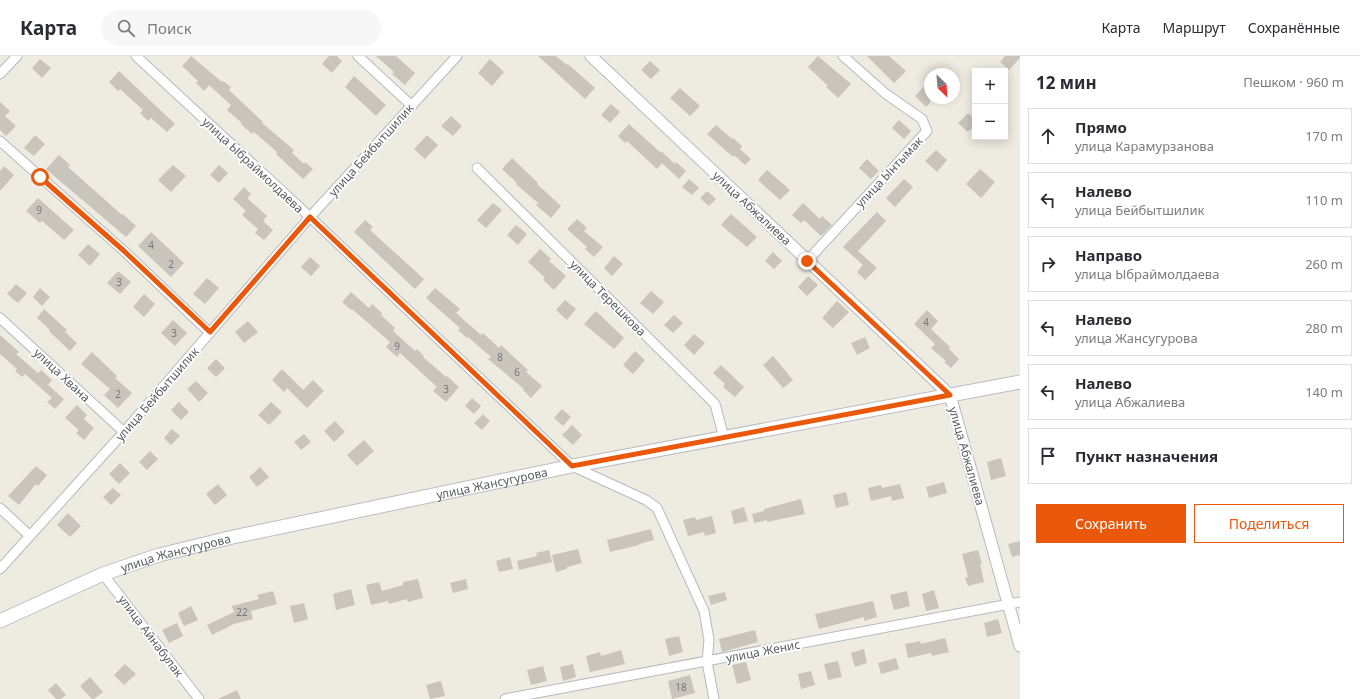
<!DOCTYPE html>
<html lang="ru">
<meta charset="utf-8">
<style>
:root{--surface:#fff;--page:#f7f7f7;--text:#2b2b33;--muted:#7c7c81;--line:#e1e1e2;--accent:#ea580c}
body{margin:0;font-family:"Noto Sans",sans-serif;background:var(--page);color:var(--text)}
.controls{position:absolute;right:12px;top:12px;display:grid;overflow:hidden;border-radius:0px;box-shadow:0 2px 10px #0003}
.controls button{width:36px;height:36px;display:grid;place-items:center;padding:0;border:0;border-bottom:1px solid var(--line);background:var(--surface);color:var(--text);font:20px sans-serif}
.compass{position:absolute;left:924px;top:12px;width:36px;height:36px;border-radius:50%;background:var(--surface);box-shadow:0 2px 10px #0003;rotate:155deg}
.stop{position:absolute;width:12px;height:12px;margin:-9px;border:3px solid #ea580c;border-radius:50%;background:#fff}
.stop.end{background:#ea580c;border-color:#fff;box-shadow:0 1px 4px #0008}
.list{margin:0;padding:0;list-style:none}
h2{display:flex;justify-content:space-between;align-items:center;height:52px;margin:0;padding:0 16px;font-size:17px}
h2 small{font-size:13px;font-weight:400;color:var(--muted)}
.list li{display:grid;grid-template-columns:26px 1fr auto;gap:12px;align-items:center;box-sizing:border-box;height:56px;margin:0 8px 8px;padding:0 8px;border:1px solid var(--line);border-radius:0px}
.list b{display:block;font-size:15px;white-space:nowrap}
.list p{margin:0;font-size:13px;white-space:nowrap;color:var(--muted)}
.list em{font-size:13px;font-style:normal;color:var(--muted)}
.actions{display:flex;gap:8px;padding:12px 16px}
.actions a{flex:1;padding:9px 0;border:1px solid var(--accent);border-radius:0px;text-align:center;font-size:14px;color:var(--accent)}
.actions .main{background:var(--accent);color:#fff}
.icon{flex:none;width:22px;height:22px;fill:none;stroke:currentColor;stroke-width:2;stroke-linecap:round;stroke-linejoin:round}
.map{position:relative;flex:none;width:1020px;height:643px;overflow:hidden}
header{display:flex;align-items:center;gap:24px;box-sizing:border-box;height:56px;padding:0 20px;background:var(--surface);border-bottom:1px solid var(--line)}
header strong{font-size:19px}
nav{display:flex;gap:22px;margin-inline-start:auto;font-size:14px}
.search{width:280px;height:36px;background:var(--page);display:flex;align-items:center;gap:10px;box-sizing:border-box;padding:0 14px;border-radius:22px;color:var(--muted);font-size:15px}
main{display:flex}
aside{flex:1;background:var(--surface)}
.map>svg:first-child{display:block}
</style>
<header>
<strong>Карта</strong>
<div class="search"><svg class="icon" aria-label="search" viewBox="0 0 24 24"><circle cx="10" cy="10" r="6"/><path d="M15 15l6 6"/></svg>Поиск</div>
<nav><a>Карта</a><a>Маршрут</a><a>Сохранённые</a></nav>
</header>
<main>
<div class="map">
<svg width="1020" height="643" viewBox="0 0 1020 643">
<rect width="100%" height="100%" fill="#eeebe0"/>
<path fill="#c9c5bd" d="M191,0L222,26L223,25L231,31L229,34L263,66L262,67L294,94L292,97L304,108L305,106L313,113L303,123L276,98L277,96L254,76L252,78L241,68L242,67L227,54L231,49L209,29L204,35L196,27L198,25L182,10Z
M329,0H337L342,5L332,17L322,8Z
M376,0H396L415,17L405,29L392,18L394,16Z
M538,0H556L567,9L568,8L595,32L585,43Z
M818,0L851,28L838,42L826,31L828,30L808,11Z
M867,0H889L906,15L894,27Z
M1005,0H1020V2L1009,14L1000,6Z
M40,3L51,12L42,22L32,12Z
M490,3L504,16L492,30L478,17Z
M650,5L660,14L651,23L641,14Z
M119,15L175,68L167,76L151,62L148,65L140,57L143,54L120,33L118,35L109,26Z
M354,20L386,49L376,60L345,31Z
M930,24V47L926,51L915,40Z
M680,32L700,50L690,60L670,42Z
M0,46L10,55L5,60L16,70L6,80L0,74Z
M611,48L620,56L610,67L601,59Z
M968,57L975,64V69L968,76L958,67Z
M451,60L462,70L453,80L441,70Z
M899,64L911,75L904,83L892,72Z
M629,68L660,96L661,95L675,108L676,106L686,115L679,123L662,107L657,113L627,85L625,87L618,80Z
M716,69L732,83L733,82L742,90L740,93L751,103L745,109L734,99L733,101L707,78Z
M35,79L45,88L34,100L24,92Z
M427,79L438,89L425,103L414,93Z
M936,94L947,104L937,116L925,105Z
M59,99L70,109L68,111L122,159L123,158L136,170L126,181L46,113Z
M512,102L538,127L537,128L561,150L551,162L536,149L538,147L516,128L517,127L502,113Z
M867,103L879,115L871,123L859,112Z
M173,109L186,120L171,136L158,124Z
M219,109L228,117L219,127L210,119Z
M4,110L14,119L0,135V115Z
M980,113L995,126L981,142L966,128Z
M767,114L790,134L780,144L758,124Z
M689,123L699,132L692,139L682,131Z
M904,123L913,131L895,151L886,142Z
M244,131L251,138L247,142L267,160L263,165L273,174L264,184L255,177L258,173L242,159L246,155L233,143Z
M707,135L716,143L709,150L700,142Z
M38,142L74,174L64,184L42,165L40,167L26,155Z
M493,147L502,154L486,172L477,164Z
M803,147L820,163L822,160L832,169L821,180L804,164L801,167L792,159Z
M877,156L886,165L858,195L877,212L865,224L857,216L863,209L843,191Z
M731,158L757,181L747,191L721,169Z
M577,163L587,172L584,175L603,191L594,201L585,193L587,191L567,173Z
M365,164L373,171L370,174L424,223L415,233L354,176Z
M516,169L527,178L518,189L507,179Z
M151,176L184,207L171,221L138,190Z
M88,188L100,198L90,210L78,199Z
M540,193L551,203L549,205L566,220L554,234L543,224L545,222L528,206Z
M773,196L782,205L774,213L765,205Z
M614,200L623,208L612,220L604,212Z
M310,201L320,210L311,220L301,211Z
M118,215L131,226L120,238L107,227Z
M808,220L818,229L807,240L798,231Z
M207,222L219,232L205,248L193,238Z
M16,228L27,237L18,247L7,238Z
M40,232L50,241L42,250L33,241Z
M435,232L460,253L456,257L481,279L483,277L499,292L501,289L528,314L526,316L542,330L531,342L523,334L524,333L488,303L491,301L468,281L467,282L458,274L460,272L426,242Z
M651,235L664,246L653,258L640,247Z
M351,236L369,252L372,248L382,257L381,259L395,272L393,275L415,295L417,293L424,300L423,301L446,321L447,320L459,331L446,346L433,335L437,331L400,297L397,301L386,291L390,286L352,253L351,254L342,246Z
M144,238L155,248L144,261L133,251Z
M565,244L576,253L567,264L556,254Z
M837,245L849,256L833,272L822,262Z
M44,253L67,274L65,276L77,287L70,295L49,275L50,274L37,262Z
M927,254L938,265L931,273L950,291L949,293L959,303L951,312L944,306L946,305L931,292L935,288L914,268Z
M596,255L624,282L614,293L584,268Z
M674,259L683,267L673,277L664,269Z
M173,264L187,277L175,290L161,277Z
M248,265L258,276L244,287L235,276Z
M694,278L705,287L694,299L684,289Z
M0,279L19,296L16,298L38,317L41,314L52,324L48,329L64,343L55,353L47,346L52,342L25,318L22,321L15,315L17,313L0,298Z
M865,281L870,292L857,299L851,287Z
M635,295L645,304L633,318L623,309Z
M92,296L117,320L115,322L132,337L118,352L104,339L110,333L81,308Z
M773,300L793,324L783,332L763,309Z
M216,303L225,312L216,321L207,312Z
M721,309L744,331L735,341L723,331L725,328L713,317Z
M282,313L303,334L313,324L324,335L307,352L287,332L284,336L272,324Z
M196,325L208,337L199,346L187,333Z
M472,342L481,350L474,358L465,350Z
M179,346L189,356L181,364L171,354Z
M271,346L282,356L269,369L258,359Z
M77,349L87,359L84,363L94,372L84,384L76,377L79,374L65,362Z
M562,353L571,361L563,370L554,362Z
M483,358L490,365L482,374L474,367Z
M335,365L345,376L334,386L324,375Z
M572,369L582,379L573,389L562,379Z
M172,373L180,380L171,389L164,382Z
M304,378L311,386L301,394L294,386Z
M364,384L374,395L357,410L347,399Z
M150,395L158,403L147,414L139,406Z
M1001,402L1006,420L991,424L987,406Z
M120,407L130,417L119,428L109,418Z
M36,410L47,419L38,430L36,428L19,449L8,440Z
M260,411L269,421L257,431L249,421Z
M944,426L947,437L929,442L926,431Z
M218,428L227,439L215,449L206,438Z
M900,428L904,442L892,445L891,440L871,445L868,432L881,429L882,432Z
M113,432L121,439L111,449L103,441Z
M846,436L849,449L836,452L833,439Z
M801,443L805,458L767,466V464L754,467L752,458L764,455V453Z
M744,451L748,465L734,468L731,455Z
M68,457L81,470L70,481L57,469Z
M712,460L716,477L705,480L704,476L688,480L683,464L695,461L696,464Z
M651,473L654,484L639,488V489L610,496L607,484Z
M1020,485V499L1012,501L1008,488Z
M578,493L582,507L567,511V513L556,516L552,499Z
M549,494L552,506L519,514L517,505L537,500L536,497Z
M978,494L982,508H980L984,526L968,530L965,522L968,521L962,498Z
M510,501L513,513L499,516L496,505Z
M418,523L423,542L408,546L407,543L389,548L388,545L371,549L366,529L379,526L382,535L403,529V526Z
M466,523L468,533L453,537L450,527Z
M351,533L355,549L336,554L333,538Z
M934,534L939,552L926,555L922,538Z
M273,535L277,548L251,555L253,563L234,568L212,579L207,569L234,556L232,550L259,543L257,539Z
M907,535L910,550L894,554L890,539Z
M725,536L727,544L711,549L708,540Z
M873,545L877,561L864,565V561L819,573L815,558Z
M304,547L308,563L294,567L290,550Z
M191,550L198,564L184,570L178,557Z
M998,563L1002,577L987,581L984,567Z
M177,567L183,580L169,587L162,574Z
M755,574L758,586L722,596L719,583Z
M679,580L683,596L669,600L665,583Z
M945,582L949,596L932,600L931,597L908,602L905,588L920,585L921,588Z
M864,593L867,607L855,611L851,597Z
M621,594L625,608L590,616L586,600L600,596L601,600Z
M896,602L899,613L881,618L878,607Z
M838,605L842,621L828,624L824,608Z
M746,606L751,624L737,628L732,609Z
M125,608L136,618L124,629L114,619Z
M573,608L576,621L563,625L560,611Z
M543,610L547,625L531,629L527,614Z
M811,615L815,629L801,633L798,618Z
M690,619L695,637L672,643L668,625Z
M90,621L103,636L94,643H92L80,630Z
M441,625L445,640L430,643L426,629Z
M56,627L66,639L61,643H56L48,634Z
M237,634L241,643H218Z"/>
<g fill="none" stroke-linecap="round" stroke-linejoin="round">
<g stroke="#b6b9bf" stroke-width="11">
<path id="minor" d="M136,0L310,161L572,410L646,444L657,452L704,555L709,584L707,606L714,643
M358,0L412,50
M0,18L17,0
M0,85L124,195L210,277
M477,112L715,348L724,382
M807,205L927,75L922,63L886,38L843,0
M0,262L124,376
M0,452L30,480
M0,513L124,376L310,161L457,0
M103,518L199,643
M505,643L1020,546"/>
</g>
<g stroke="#b6b9bf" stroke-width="13">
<path id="tertiary" d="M591,0L950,339L1020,590"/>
</g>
<g stroke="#b9bdc4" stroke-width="15">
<g id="secondary">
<path id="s1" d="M0,565L103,518L159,499L233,481L572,410L1020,326"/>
</g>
</g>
<use href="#minor" stroke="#fff" stroke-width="9"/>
<use href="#tertiary" stroke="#fff" stroke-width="11"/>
<use href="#secondary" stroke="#fff" stroke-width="13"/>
</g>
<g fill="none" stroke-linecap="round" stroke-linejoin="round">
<path stroke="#ea580c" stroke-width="5" d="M40,121L124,195L210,276L310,161L572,410L950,339L807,205"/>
</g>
<g text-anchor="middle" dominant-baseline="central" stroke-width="3.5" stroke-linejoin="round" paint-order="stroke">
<g font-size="10" fill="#75787a">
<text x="39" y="154">9</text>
<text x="151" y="189">4</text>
<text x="171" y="208">2</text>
<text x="119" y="226">3</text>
<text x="926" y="266">4</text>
<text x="174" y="277">3</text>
<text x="397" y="290">9</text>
<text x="500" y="301">8</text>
<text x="517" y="316">6</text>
<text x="446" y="333">3</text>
<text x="118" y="338">2</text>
<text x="242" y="556">22</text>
<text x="681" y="631">18</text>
</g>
<g font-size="12" fill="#595e63" stroke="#fff">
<text transform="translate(371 94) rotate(-48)">улица Бейбытшилик</text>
<text transform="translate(253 109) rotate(43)">улица Ыбраймолдаева</text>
<text transform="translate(889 116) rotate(-47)">улица Ынтымак</text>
<text transform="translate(752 152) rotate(43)">улица Абжалиева</text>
<text transform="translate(608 242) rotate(45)">улица Терешкова</text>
<text transform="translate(62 319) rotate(43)">улица Хвана</text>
<text transform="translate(157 338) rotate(-49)">улица Бейбытшилик</text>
<text transform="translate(967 400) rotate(74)">улица Абжалиева</text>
<text stroke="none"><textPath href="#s1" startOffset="513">улица Жансугурова</textPath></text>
<text stroke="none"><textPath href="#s1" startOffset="189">улица Жансугурова</textPath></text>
<text transform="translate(151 580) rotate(53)">улица Айнабулак</text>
<text transform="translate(763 595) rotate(-11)">улица Женис</text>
</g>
</g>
</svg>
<div class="controls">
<button>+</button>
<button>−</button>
</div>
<svg class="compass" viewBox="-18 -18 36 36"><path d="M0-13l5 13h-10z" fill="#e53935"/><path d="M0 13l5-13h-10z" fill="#7c7c81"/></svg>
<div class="stop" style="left:40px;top:121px"></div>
<div class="stop end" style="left:807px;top:205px"></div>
</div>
<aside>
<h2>12 мин<small>Пешком · 960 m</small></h2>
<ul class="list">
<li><svg class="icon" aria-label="ahead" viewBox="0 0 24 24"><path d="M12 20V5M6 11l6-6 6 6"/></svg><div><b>Прямо</b><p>улица Карамурзанова</p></div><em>170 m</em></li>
<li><svg class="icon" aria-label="left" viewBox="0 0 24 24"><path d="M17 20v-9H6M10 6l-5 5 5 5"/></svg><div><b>Налево</b><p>улица Бейбытшилик</p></div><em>110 m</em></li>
<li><svg class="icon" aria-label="right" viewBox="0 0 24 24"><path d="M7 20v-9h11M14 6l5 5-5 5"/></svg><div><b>Направо</b><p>улица Ыбраймолдаева</p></div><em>260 m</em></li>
<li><svg class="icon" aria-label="left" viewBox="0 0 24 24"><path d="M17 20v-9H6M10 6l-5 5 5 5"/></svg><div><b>Налево</b><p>улица Жансугурова</p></div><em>280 m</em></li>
<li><svg class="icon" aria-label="left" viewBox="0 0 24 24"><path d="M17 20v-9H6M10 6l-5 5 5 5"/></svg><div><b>Налево</b><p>улица Абжалиева</p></div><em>140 m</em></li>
<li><svg class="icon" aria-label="arrive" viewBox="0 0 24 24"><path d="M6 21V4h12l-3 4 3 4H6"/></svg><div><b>Пункт назначения</b></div></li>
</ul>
<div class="actions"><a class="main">Сохранить</a><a>Поделиться</a></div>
</aside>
</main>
